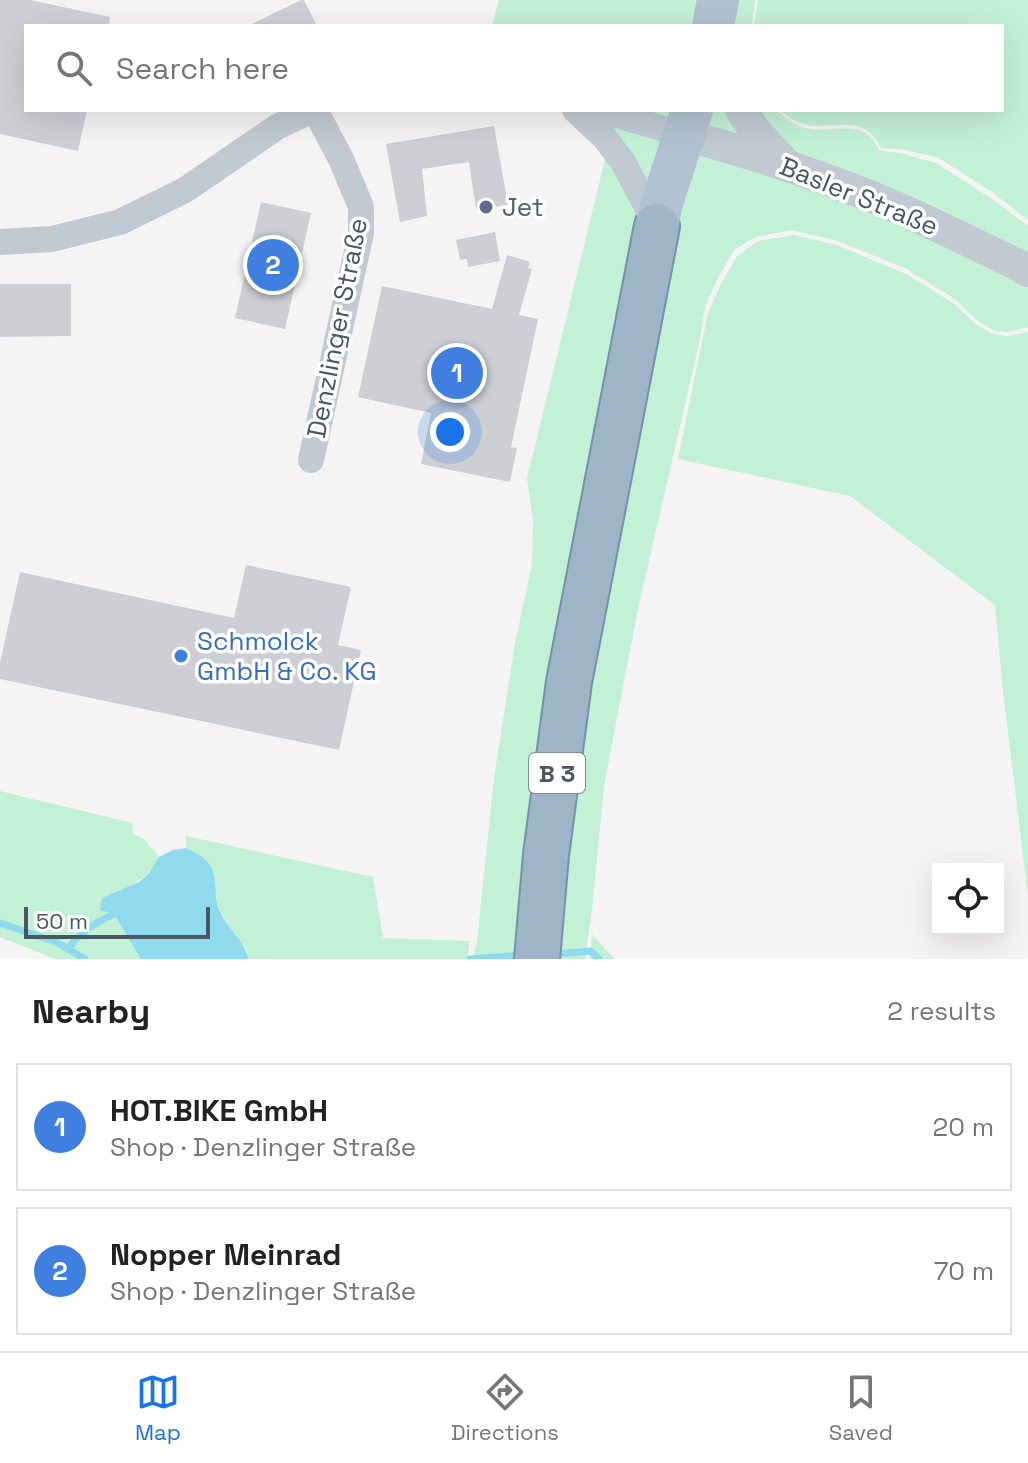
<!DOCTYPE html>
<meta charset="utf-8">
<style>
:root{--surface:#fff;--page:#f6f6f6;--text:#222;--muted:#767676;--line:#e0e0e0;--accent:#1a73e8}
body{margin:0;font-family:"Space Grotesk",sans-serif;background:var(--page);color:var(--text)}
.controls{position:absolute;right:24px;bottom:24px;display:grid;overflow:hidden;border-radius:0px;box-shadow:0 8px 32px #0002}
.controls button{width:72px;height:72px;display:grid;place-items:center;padding:0;border:0;border-bottom:2px solid var(--line);background:var(--surface);color:var(--text);font:40px sans-serif}
.scale{position:absolute;left:24px;bottom:20px;width:186px;box-sizing:border-box;padding-left:8px;border:4px solid #4a5661;border-top:0;font-size:22px;line-height:28px;white-space:nowrap;color:#4a5661;-webkit-text-stroke:6px #fff;paint-order:stroke}
.you{position:absolute;left:450px;top:432px;width:28px;height:28px;margin:-20px;border:6px solid #fff;border-radius:50%;background:#1a73e8;box-shadow:0 0 0 12px #1a73e833}
.badge{display:grid;place-items:center;width:52px;height:52px;border-radius:50%;background:var(--accent);color:#fff;font-size:26px;font-weight:700}
.pin{position:absolute;translate:-50% -50%;border:4px solid #fff;box-shadow:0 2px 8px #0006}
.list{margin:0;padding:0;list-style:none}
h2{display:flex;justify-content:space-between;align-items:center;height:104px;margin:0;padding:0 32px;font-size:34px}
h2 small{font-size:26px;font-weight:400;color:var(--muted)}
.list li{display:grid;grid-template-columns:52px 1fr auto;gap:24px;align-items:center;box-sizing:border-box;height:128px;margin:0 16px 16px;padding:0 16px;border:2px solid var(--line);border-radius:0px}
.list b{display:block;font-size:30px;white-space:nowrap}
.list p{margin:0;font-size:26px;white-space:nowrap;color:var(--muted)}
.list em{font-size:26px;font-style:normal;color:var(--muted)}
.icon{flex:none;width:44px;height:44px;fill:none;stroke:currentColor;stroke-width:2;stroke-linecap:round;stroke-linejoin:round}
.map{position:relative;flex:none;width:1028px;height:959px;overflow:hidden}
.search{position:absolute;background:var(--surface);box-shadow:0 8px 32px #0002;left:24px;right:24px;top:24px;height:88px;display:flex;align-items:center;gap:20px;box-sizing:border-box;padding:0 28px;border-radius:0px;color:var(--muted);font-size:30px}
.sheet{height:392px;background:var(--surface)}
nav{display:flex;justify-content:space-around;align-items:center;box-sizing:border-box;height:112px;border-top:2px solid var(--line);background:var(--surface);font-size:22px;color:var(--muted)}
nav a{display:grid;justify-items:center;gap:4px}
nav .on{color:var(--accent)}
.map>svg:first-child{display:block}
</style>
<div class="map">
<svg width="1028" height="959" viewBox="0 0 1028 959">
<rect width="100%" height="100%" fill="#f5f3f3"/>
<path fill="#c3f1d5" d="M499,0H755L752,26H492Z
M758,0H1028V220L992,192L939,158L905,150L881,148C867,117 842,126 814,126C801,125 790,119 780,110H1002V26H754Z
M597,110H776C786,119 797,127 810,129C837,133 864,117 879,150L904,154L936,163L989,197L1028,226V327L1008,332L995,331L979,322L955,299L905,268L835,240L791,230L755,237L734,250L718,278L705,307L700,339L638,609L604,786L592,910L585,959H473L477,941L494,778L515,643L532,564L533,519L527,479L607,151Z
M794,235L836,245L906,274L953,303L978,326L993,334L1008,336L1028,332V896L1003,692L995,605L850,496L678,459L708,313L721,284L737,256L758,241Z
M0,791L132,823L133,834L143,838L159,857C147,881 126,889 102,898L124,929L141,959H55L0,937Z
M186,836L373,877L383,938L470,941L467,959H249L246,949L236,937L219,910L214,895L215,879L199,856L186,848Z
M592,934L614,959H590Z"/>
<path fill="#90daee" d="M186,848C195,853 207,858 211,867C218,880 213,896 219,910C227,928 244,941 249,959H141L114,914L100,910L102,898L139,882L149,873L159,857L173,850Z"/>
<g fill="none" stroke-linecap="round" stroke-linejoin="round">
<path stroke="#90daee" stroke-width="7" d="M0,923L56,942L85,959
M68,949C80,932 96,922 114,914
M553,954L591,951L599,959
M470,959L525,955"/>
</g>
<path fill="#cdcfd5" d="M0,0H30L110,17L109,26H26V110H87L78,151L0,134Z
M301,0H304L317,26H248Z
M494,126L508,205L476,209L469,162L442,166L422,169L427,216L400,222L386,144Z
M261,202L311,213L285,329L235,318Z
M495,232L500,261L468,267L467,259L460,260L456,240Z
M507,255L530,262L528,268L532,269L519,315L538,319L511,447L517,448L510,482L421,464L431,413L358,397L382,286L492,309Z
M0,284H71V336L0,337Z
M246,565L351,587L338,645L361,650L339,750L0,679V663L20,572L234,618Z"/>
<g fill="none" stroke-linecap="round" stroke-linejoin="round">
<g stroke="#7690ad" stroke-width="48">
<path id="trunk" d="M537,959L546,855L569,682L657,226"/>
</g>
<path stroke="#c1cad2" stroke-width="26" d="M575,110L604,137L623,162L657,226
M600,110L685,135
M0,242L52,239L120,222L185,190L277,127L312,110
M311,460L361,233V207L341,159L315,110"/>
<path stroke="#c1cad2" stroke-width="32" d="M741,110L756,132L785,163
M685,135C736,149 788,165 838,184C900,206 959,237 1018,265L1028,271"/>
<path stroke="#b3c2d1" stroke-width="42" d="M713,26L718,0
M657,226L662,203L692,110"/>
<use href="#trunk" stroke="#9fb4c9" stroke-width="44"/>
</g>
<circle fill="#5c6f8a" stroke="#fff" stroke-width="3" cx="486" cy="207" r="8"/>
<circle fill="#3f7fe0" stroke="#fff" stroke-width="3" cx="181" cy="656" r="8"/>
<g text-anchor="middle" dominant-baseline="central" stroke-width="7" stroke-linejoin="round" paint-order="stroke">
<rect fill="#fff" stroke="#808990" stroke-width="2" x="529" y="753" width="56" height="40" rx="6"/>
<g font-size="24" font-weight="bold" fill="#4a5661">
<text x="557" y="773">B 3</text>
</g>
<g font-size="26" fill="#4a5661" stroke="#fff">
<text transform="translate(859 196) rotate(22)">Basler Straße</text>
<text transform="translate(337 328) rotate(-79)">Denzlinger Straße</text>
</g>
<g font-size="26" fill="#4e5e75" stroke="#fff" text-anchor="start">
<text x="502" y="207">Jet</text>
</g>
<g font-size="26" fill="#366cbe" stroke="#fff" text-anchor="start">
<text x="197" y="641">Schmolck<tspan x="197" dy="30">GmbH &amp; Co. KG</tspan></text>
</g>
</g>
</svg>
<div class="controls">
<button><svg class="icon" aria-label="locate" viewBox="0 0 24 24"><circle cx="12" cy="12" r="6"/><path d="M12 2v4M12 18v4M2 12h4M18 12h4"/></svg></button>
</div>
<div class="scale">50 m</div>
<div class="you"></div>
<div class="pin badge" style="left:457px;top:373px;background:#3f7fe0">1</div>
<div class="pin badge" style="left:273px;top:265px;background:#3f7fe0">2</div>
<div class="search"><svg class="icon" aria-label="search" viewBox="0 0 24 24"><circle cx="10" cy="10" r="6"/><path d="M15 15l6 6"/></svg>Search here</div>
</div>
<section class="sheet">
<h2>Nearby<small>2 results</small></h2>
<ul class="list">
<li><span class="badge" style="background:#3f7fe0">1</span><div><b>HOT.BIKE GmbH</b><p>Shop · Denzlinger Straße</p></div><em>20 m</em></li>
<li><span class="badge" style="background:#3f7fe0">2</span><div><b>Nopper Meinrad</b><p>Shop · Denzlinger Straße</p></div><em>70 m</em></li>
</ul>
</section>
<nav>
<a class="on"><svg class="icon" aria-label="map" viewBox="0 0 24 24"><path d="M3 6l6-2 6 2 6-2v14l-6 2-6-2-6 2zM9 4v14M15 6v14"/></svg>Map</a>
<a><svg class="icon" aria-label="directions" viewBox="0 0 24 24"><path d="M12 3l9 9-9 9-9-9zM9 14v-3h6M13 9l2 2-2 2"/></svg>Directions</a>
<a><svg class="icon" aria-label="saved" viewBox="0 0 24 24"><path d="M7 4h10v16l-5-4-5 4z"/></svg>Saved</a>
</nav>
